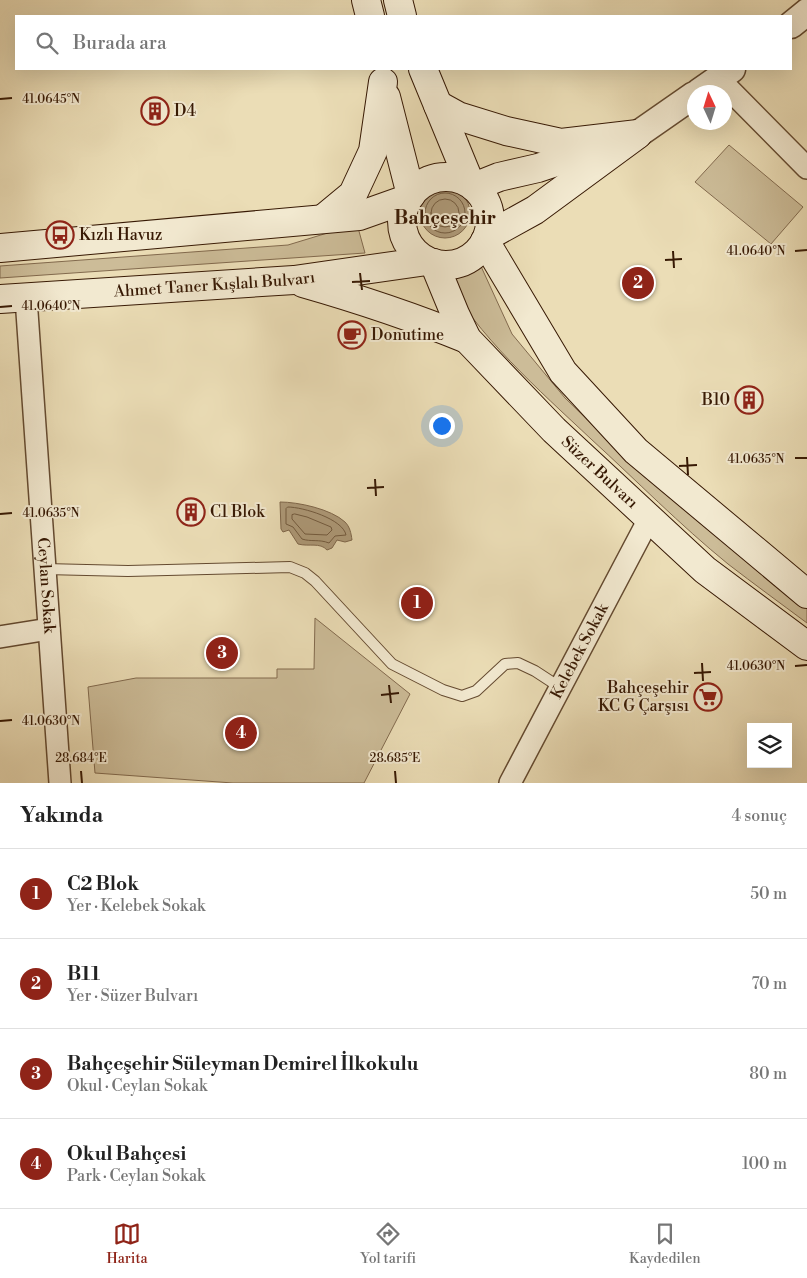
<!DOCTYPE html>
<html lang="tr">
<meta charset="utf-8">
<style>
:root{--surface:#fff;--page:#f6f6f6;--text:#222;--muted:#767676;--line:#e0e0e0;--accent:#8f2418}
body{margin:0;font-family:"Libre Bodoni",serif;background:var(--page);color:var(--text)}
.controls{position:absolute;right:15px;bottom:15px;display:grid;overflow:hidden;border-radius:0px;box-shadow:0 5px 20px #0002}
.controls button{width:45px;height:45px;display:grid;place-items:center;padding:0;border:0;border-bottom:1px solid var(--line);background:var(--surface);color:var(--text);font:25px sans-serif}
.compass{position:absolute;left:687px;top:85px;width:45px;height:45px;border-radius:50%;background:var(--surface);box-shadow:0 5px 20px #0002;rotate:356deg}
.you{position:absolute;left:441px;top:425px;width:18px;height:18px;margin:-12px;border:4px solid #fff;border-radius:50%;background:#1a73e8;box-shadow:0 0 0 8px #1a73e833}
.badge{display:grid;place-items:center;width:32px;height:32px;border-radius:50%;background:var(--accent);color:#fff;font-size:16px;font-weight:700}
.pin{position:absolute;translate:-50% -50%;border:2px solid #fff;box-shadow:0 1px 5px #0006}
.list{margin:0;padding:0;list-style:none}
h2{display:flex;justify-content:space-between;align-items:center;height:65px;margin:0;padding:0 20px;font-size:21px}
h2 small{font-size:16px;font-weight:400;color:var(--muted)}
.list li{display:grid;grid-template-columns:32px 1fr auto;gap:15px;align-items:center;box-sizing:border-box;height:90px;padding:0 20px;border-top:1px solid var(--line)}
.list b{display:block;font-size:19px;white-space:nowrap}
.list p{margin:0;font-size:16px;white-space:nowrap;color:var(--muted)}
.list em{font-size:16px;font-style:normal;color:var(--muted)}
.icon{flex:none;width:28px;height:28px;fill:none;stroke:currentColor;stroke-width:2;stroke-linecap:round;stroke-linejoin:round}
.map{position:relative;flex:none;width:807px;height:783px;overflow:hidden}
.search{position:absolute;background:var(--surface);box-shadow:0 5px 20px #0002;left:15px;right:15px;top:15px;height:55px;display:flex;align-items:center;gap:12px;box-sizing:border-box;padding:0 18px;border-radius:0px;color:var(--muted);font-size:19px}
.sheet{height:425px;background:var(--surface)}
nav{display:flex;justify-content:space-around;align-items:center;box-sizing:border-box;height:70px;border-top:1px solid var(--line);background:var(--surface);font-size:14px;color:var(--muted)}
nav a{display:grid;justify-items:center;gap:2px}
nav .on{color:var(--accent)}
.map>svg:first-child{display:block}
</style>
<div class="map">
<svg width="807" height="783" viewBox="0 0 807 783">
<rect width="100%" height="100%" fill="#ebddb6"/>
<filter id="stains"><feTurbulence type="fractalNoise" baseFrequency=".004" numOctaves="4"/><feColorMatrix values="0 0 0 0 .2 0 0 0 0 .09 0 0 0 0 .02 0 0 0 .5 -.17"/></filter>
<radialGradient id="worn" r=".72"><stop offset=".6" stop-color="#630" stop-opacity="0"/><stop offset="1" stop-color="#630" stop-opacity=".3"/></radialGradient>
<path fill="#ccbc98" stroke="#826a4e" d="M729,145L803,207L771,244L695,182Z
M357,224L365,253L0,278V266L288,245Z
M479,262L512,334L565,398L657,487L768,578L807,606V623C780,603 754,584 728,564C680,525 637,481 591,439C539,390 477,336 443,273Z
M315,618L410,694L364,783H233L95,773L88,687L136,678H277V669H314Z"/>
<path fill="#ae9a79" stroke="#7e664a" d="M420 213a25 25 0 1 1 50 0a25 25 0 1 1-50 0Z
M280,502C298,502 331,509 345,522C350,527 351,533 352,540L345,542L337,540L332,548L327,550C320,542 309,547 298,544L289,530L283,532L281,529Z"/>
<g fill="none" stroke-linecap="round" stroke-linejoin="round">
<path stroke="#725a3e" stroke-width="1" d="M425 213a20 20 0 1 1 40 0a20 20 0 1 1-40 0Z
M431 213a14 14 0 1 1 28 0a14 14 0 1 1-28 0Z
M288,507C303,507 343,519 346,535L335,536L329,543C319,539 311,542 302,539L293,527L286,524V509Z
M295,514L307,517L331,527L332,530L327,535L305,534L292,519V515Z"/>
<g stroke="#644a30" stroke-width="12">
<path id="service" d="M45,569L128,571L290,567L305,573L315,581L392,664L443,690L462,696L476,691L505,664L518,663L535,671L561,688"/>
</g>
<g stroke="#644a30" stroke-width="24">
<g id="minor">
<path d="M719,79L807,168"/>
<path id="s1" d="M26,298L60,783"/>
<path d="M0,637L49,629"/>
<path id="s2" d="M510,783L649,519"/>
</g>
</g>
<g stroke="#644a30" stroke-width="29">
<path id="tertiary" d="M791,25L807,12
M699,92L732,69
M638,134L694,95"/>
</g>
<g stroke="#371904" stroke-width="30">
<g id="secondary">
<path d="M366,0L370,16"/>
<path d="M398,0L402,16"/>
<path d="M423,69L470,183"/>
<path d="M386,97L411,195"/>
<path d="M438,105L458,116L506,131L561,143L638,134"/>
<circle cx="446" cy="221" r="44"/>
<path d="M474,187L499,177L538,168L592,150"/>
<path d="M324,218L353,194L373,151L383,82"/>
<path d="M488,236L535,210L637,135"/>
<path d="M485,241L563,372L636,451L807,594"/>
<path d="M0,248L359,216L407,199"/>
<path id="s3" d="M434,263L455,314L467,339L554,430L705,570L807,646"/>
<path d="M303,283C359,299 413,317 467,339"/>
<path id="s4" d="M0,299L294,280L427,261"/>
</g>
</g>
<use href="#service" stroke="#f2e9d0" stroke-width="10"/>
<use href="#minor" stroke="#f2e9d0" stroke-width="21"/>
<use href="#tertiary" stroke="#f2e9d0" stroke-width="26"/>
<use href="#secondary" stroke="#f2e9d0" stroke-width="28"/>
</g>
<path fill="none" stroke="#371904" stroke-width="2" d="M0,99L12,98M673,251L674,268M795,251L807,250M665,260L682,259M360,273L362,290M352,282L370,281M0,307L12,306M687,457L688,475M795,458H807M679,466L697,465M375,479L376,496M367,488L384,487M0,514L12,513M702,663L703,681M795,666L807,665M694,673L711,672M389,685L391,703M381,695L399,693M0,721L12,720M81,771L82,783M395,771L396,783"/>
<defs>
<g id="building-ring" transform="scale(1.4375)"><circle r="9.5" fill="#f2e9d0" stroke="#8f2418" stroke-width="1.5"/><path d="M-4-6H4V6H1V3H-1V6H-4ZM-2.5-4.3h1.7v1.8h-1.7ZM.8-4.3h1.7v1.8H.8ZM-2.5-1h1.7V.8h-1.7ZM.8-1h1.7V.8H.8Z" fill="#8f2418"/></g>
<g id="bus-ring" transform="scale(1.4375)"><circle r="9.5" fill="#f2e9d0" stroke="#8f2418" stroke-width="1.5"/><path d="M-5-6H5V4H4V6H2V4H-2V6H-4V4H-5ZM-3.5-4V0h7V-4ZM-3.5 1.2v1.5H-2V1.2ZM2 1.2v1.5H3.5V1.2Z" fill="#8f2418"/></g>
<g id="cafe-ring" transform="scale(1.4375)"><circle r="9.5" fill="#f2e9d0" stroke="#8f2418" stroke-width="1.5"/><path d="M-5.5-4.5H6V0H3Q3 3.5 0 3.5H-2.5Q-5.5 3.5-5.5 0ZM3-3.2v2h1.7v-2ZM-6 4.5H4V6H-6Z" fill="#8f2418"/></g>
<g id="supermarket-ring" transform="scale(1.4375)"><circle r="9.5" fill="#f2e9d0" stroke="#8f2418" stroke-width="1.5"/><path d="M-6-5.5h2.5l.6 2H6L4.5 2H-2.5L-4.4-4H-6ZM-1.5 3.2a1.3 1.3 0 1 0 .1 0ZM3 3.2a1.3 1.3 0 1 0 .1 0Z" fill="#8f2418"/></g>
</defs>
<g fill-rule="evenodd">
<use href="#building-ring" x="155" y="111"/>
<use href="#bus-ring" x="60" y="235"/>
<use href="#cafe-ring" x="352" y="335"/>
<use href="#building-ring" x="749" y="400"/>
<use href="#building-ring" x="191" y="512"/>
<use href="#supermarket-ring" x="708" y="697"/>
</g>
<g text-anchor="middle" dominant-baseline="central" stroke-width="4" stroke-linejoin="round" paint-order="stroke">
<g font-size="16" fill="#371904" stroke="#f2e9d0" text-anchor="start">
<text x="174" y="111">D4</text>
<text x="79" y="235">Kızlı Havuz</text>
<text x="371" y="335">Donutime</text>
<text x="730" y="400" text-anchor="end">B10</text>
<text x="210" y="512">C1 Blok</text>
<text x="689" y="688" text-anchor="end">Bahçeşehir<tspan x="689" dy="18">KC G Çarşısı</tspan></text>
</g>
<g font-size="16" fill="#371904" stroke="#f2e9d0">
<text stroke="none"><textPath href="#s4" startOffset="215">Ahmet Taner Kışlalı Bulvarı</textPath></text>
<text stroke="none"><textPath href="#s3" startOffset="271">Süzer Bulvarı</textPath></text>
<text stroke="none"><textPath href="#s1" startOffset="288">Ceylan Sokak</textPath></text>
<text stroke="none"><textPath href="#s2" startOffset="149">Kelebek Sokak</textPath></text>
</g>
<g font-size="19" font-weight="bold" fill="#371904" stroke="#f2e9d0">
<text x="445" y="218">Bahçeşehir</text>
</g>
</g>
<g font-size="12" text-anchor="middle" fill="#371904" stroke="#f2e9d0" stroke-width="4" stroke-linejoin="round" paint-order="stroke">
<text x="51" y="103">41.0645°N</text>
<text x="756" y="255">41.0640°N</text>
<text x="51" y="310">41.0640°N</text>
<text x="756" y="463">41.0635°N</text>
<text x="51" y="517">41.0635°N</text>
<text x="756" y="670">41.0630°N</text>
<text x="51" y="725">41.0630°N</text>
<text x="81" y="762">28.684°E</text>
<text x="395" y="762">28.685°E</text>
</g>
<rect width="100%" height="100%" filter="url(#stains)"/>
<rect width="100%" height="100%" fill="url(#worn)"/>
</svg>
<div class="controls">
<button><svg class="icon" aria-label="layers" viewBox="0 0 24 24"><path d="M12 4l9 5-9 5-9-5zM3 14l9 5 9-5"/></svg></button>
</div>
<svg class="compass" viewBox="-18 -18 36 36"><path d="M0-13l5 13h-10z" fill="#e53935"/><path d="M0 13l5-13h-10z" fill="#767676"/></svg>
<div class="you"></div>
<div class="pin badge" style="left:417px;top:603px">1</div>
<div class="pin badge" style="left:638px;top:283px">2</div>
<div class="pin badge" style="left:222px;top:653px">3</div>
<div class="pin badge" style="left:241px;top:733px">4</div>
<div class="search"><svg class="icon" aria-label="search" viewBox="0 0 24 24"><circle cx="10" cy="10" r="6"/><path d="M15 15l6 6"/></svg>Burada ara</div>
</div>
<section class="sheet">
<h2>Yakında<small>4 sonuç</small></h2>
<ul class="list">
<li><span class="badge">1</span><div><b>C2 Blok</b><p>Yer · Kelebek Sokak</p></div><em>50 m</em></li>
<li><span class="badge">2</span><div><b>B11</b><p>Yer · Süzer Bulvarı</p></div><em>70 m</em></li>
<li><span class="badge">3</span><div><b>Bahçeşehir Süleyman Demirel İlkokulu</b><p>Okul · Ceylan Sokak</p></div><em>80 m</em></li>
<li><span class="badge">4</span><div><b>Okul Bahçesi</b><p>Park · Ceylan Sokak</p></div><em>100 m</em></li>
</ul>
</section>
<nav>
<a class="on"><svg class="icon" aria-label="map" viewBox="0 0 24 24"><path d="M3 6l6-2 6 2 6-2v14l-6 2-6-2-6 2zM9 4v14M15 6v14"/></svg>Harita</a>
<a><svg class="icon" aria-label="directions" viewBox="0 0 24 24"><path d="M12 3l9 9-9 9-9-9zM9 14v-3h6M13 9l2 2-2 2"/></svg>Yol tarifi</a>
<a><svg class="icon" aria-label="saved" viewBox="0 0 24 24"><path d="M7 4h10v16l-5-4-5 4z"/></svg>Kaydedilen</a>
</nav>
